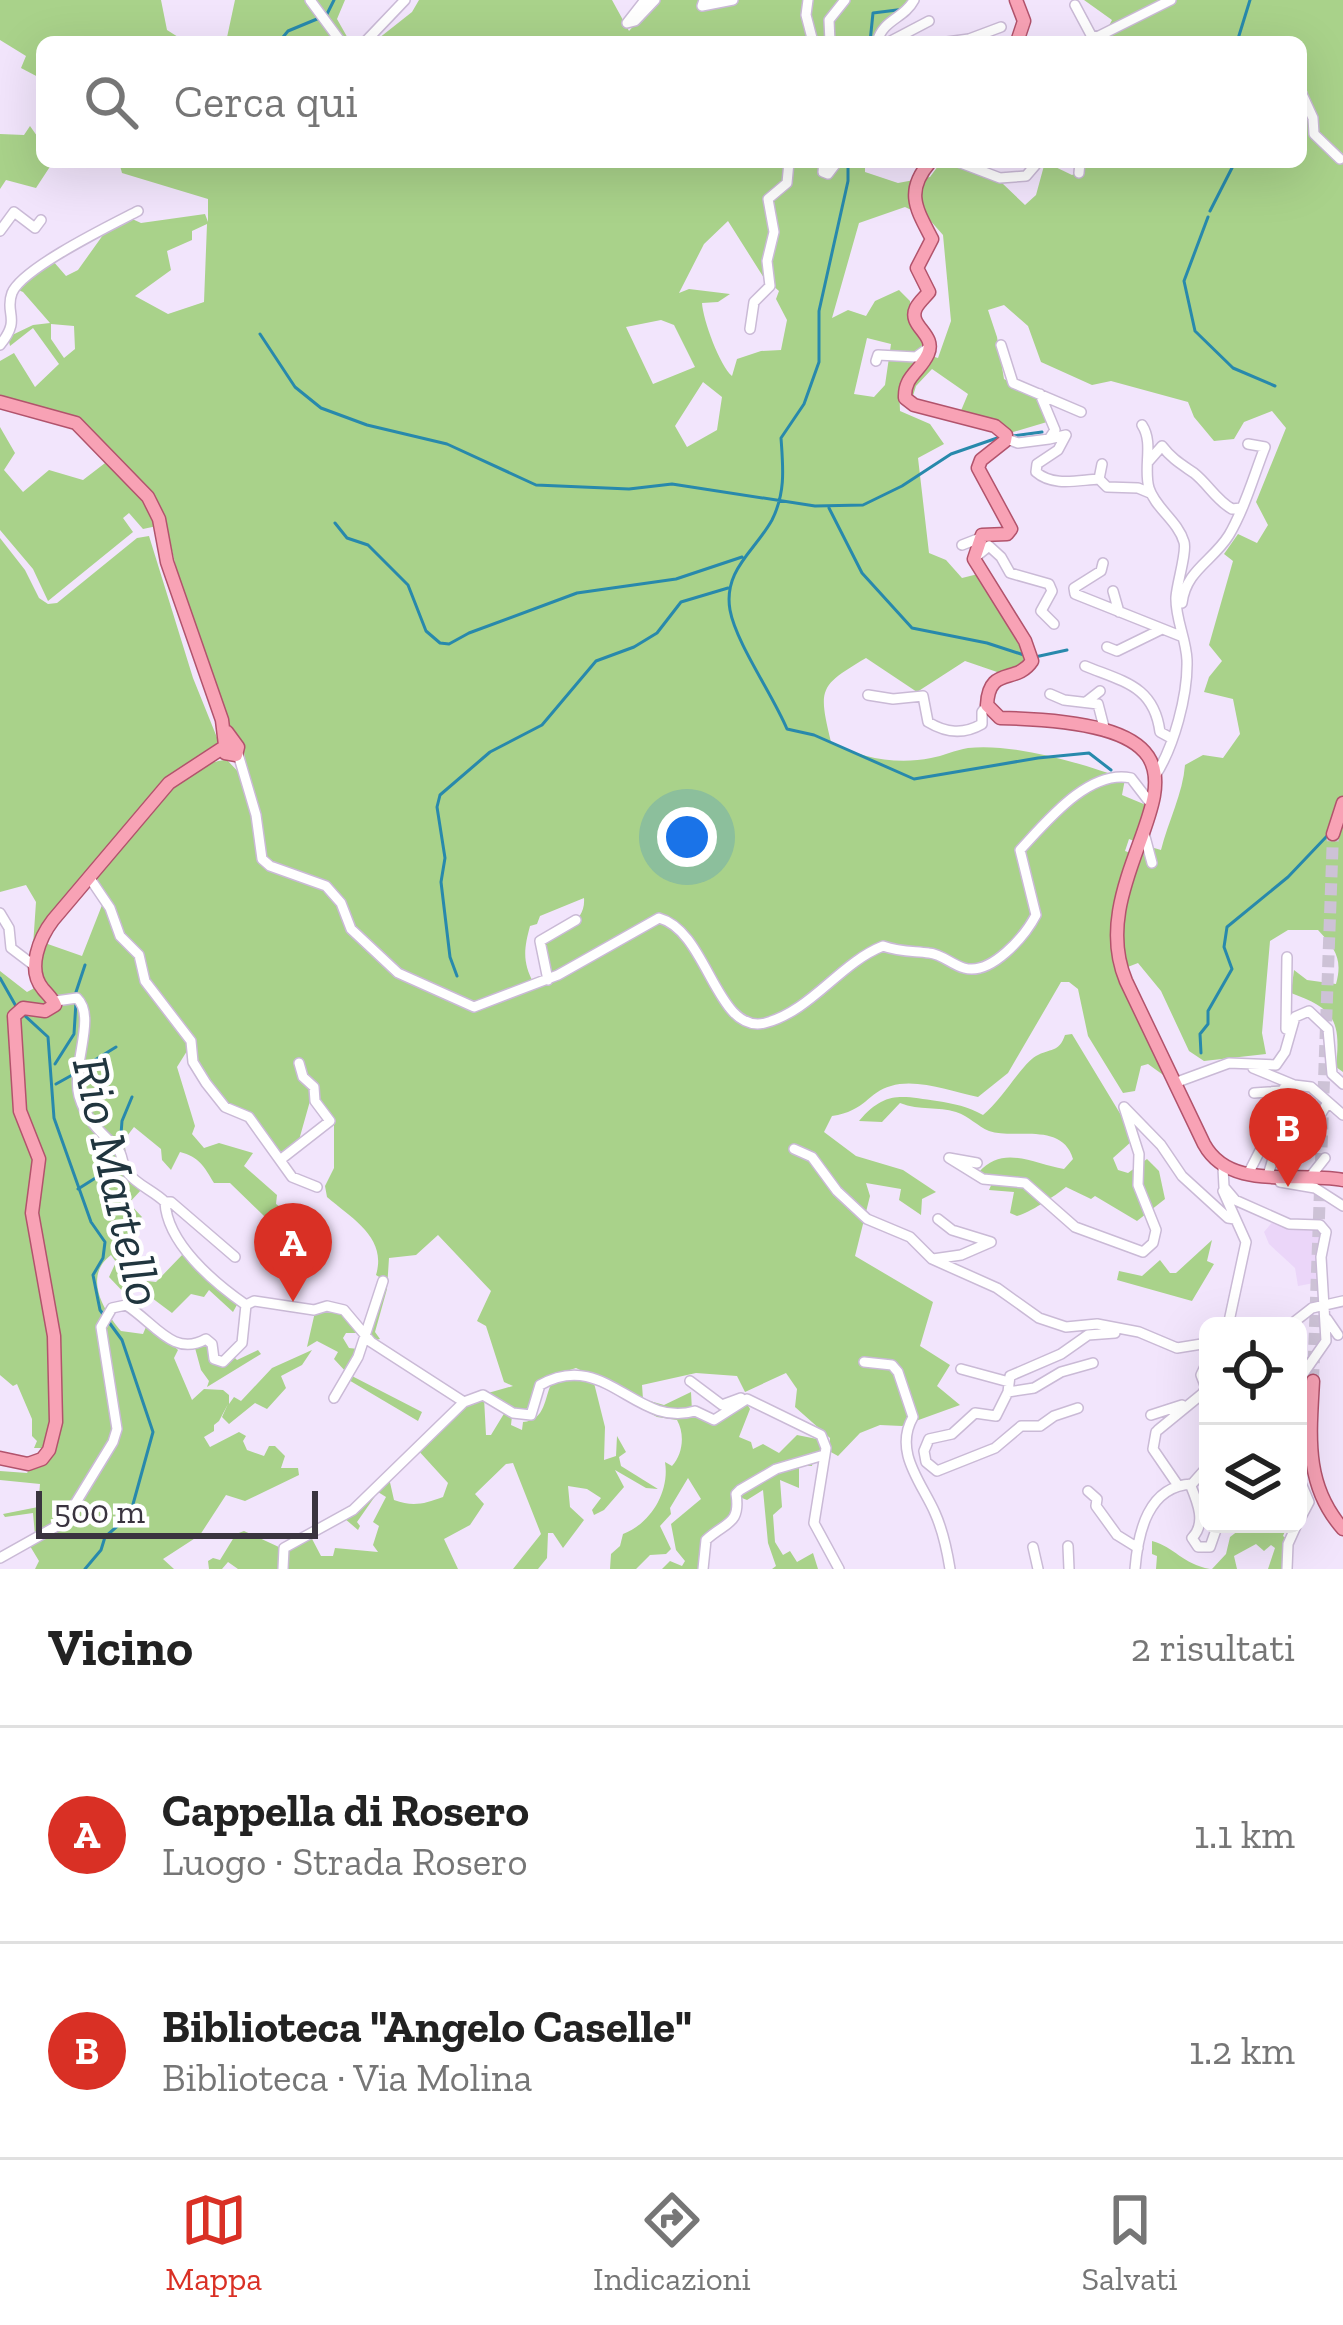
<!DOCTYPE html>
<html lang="it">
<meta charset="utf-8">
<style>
:root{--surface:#fff;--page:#f6f6f6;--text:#222;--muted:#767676;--line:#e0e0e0;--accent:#d93025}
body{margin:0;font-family:"Zilla Slab",serif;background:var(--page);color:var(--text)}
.controls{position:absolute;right:36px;bottom:36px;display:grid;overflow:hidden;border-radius:18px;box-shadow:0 12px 48px #0002}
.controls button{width:108px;height:108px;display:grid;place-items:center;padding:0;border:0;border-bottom:3px solid var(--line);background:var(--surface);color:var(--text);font:60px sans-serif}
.scale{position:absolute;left:36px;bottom:30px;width:282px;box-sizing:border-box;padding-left:12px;border:6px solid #3a343f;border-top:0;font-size:33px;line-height:42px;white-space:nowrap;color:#3a343f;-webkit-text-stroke:9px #fff;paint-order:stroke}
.you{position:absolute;left:687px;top:837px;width:42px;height:42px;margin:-30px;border:9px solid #fff;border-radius:50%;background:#1a73e8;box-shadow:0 0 0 18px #1a73e833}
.badge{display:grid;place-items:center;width:78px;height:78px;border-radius:50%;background:var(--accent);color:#fff;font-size:39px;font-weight:700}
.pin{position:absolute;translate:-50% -99px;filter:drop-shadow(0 3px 6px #0008)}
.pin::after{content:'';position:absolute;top:63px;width:42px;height:36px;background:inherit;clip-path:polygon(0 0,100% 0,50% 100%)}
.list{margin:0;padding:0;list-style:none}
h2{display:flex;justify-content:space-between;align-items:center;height:156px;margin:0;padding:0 48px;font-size:51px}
h2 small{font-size:39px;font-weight:400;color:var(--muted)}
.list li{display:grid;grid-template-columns:78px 1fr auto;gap:36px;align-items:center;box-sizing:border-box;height:216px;padding:0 48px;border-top:3px solid var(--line)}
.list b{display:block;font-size:45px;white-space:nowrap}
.list p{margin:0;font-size:39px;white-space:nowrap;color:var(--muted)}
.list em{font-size:39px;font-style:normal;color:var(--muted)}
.icon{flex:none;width:66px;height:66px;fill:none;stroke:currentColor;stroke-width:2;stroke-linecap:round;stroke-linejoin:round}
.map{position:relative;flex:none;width:1343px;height:1569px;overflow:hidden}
.search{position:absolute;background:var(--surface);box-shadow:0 12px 48px #0002;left:36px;right:36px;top:36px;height:132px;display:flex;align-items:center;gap:30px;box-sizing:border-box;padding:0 42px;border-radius:18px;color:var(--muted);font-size:45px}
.sheet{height:588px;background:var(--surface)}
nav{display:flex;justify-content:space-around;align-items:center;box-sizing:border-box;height:168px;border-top:3px solid var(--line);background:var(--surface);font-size:33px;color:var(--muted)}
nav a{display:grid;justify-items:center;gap:6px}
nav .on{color:var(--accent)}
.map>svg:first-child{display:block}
</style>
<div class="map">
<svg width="1343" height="1569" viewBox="0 0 1343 1569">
<rect width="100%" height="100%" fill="#f2e5fc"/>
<path fill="#ebd6f9" d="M1274,1220L1321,1229L1324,1243L1319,1244L1317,1256L1319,1282L1298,1286L1295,1268L1269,1244L1264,1232Z"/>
<path fill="#a9d28a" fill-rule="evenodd" d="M0,0H161L167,30L186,42H42L39,93L36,90L40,78L21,68L26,56L0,40Z
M235,0H345L337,19L350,42H226Z
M419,0H612L629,31L657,0H910L907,8C888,15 880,23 874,42H374L412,12Z
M1084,0H1343V1072L1336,1067C1341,1021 1335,1009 1291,993L1294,970L1307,980L1336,984C1343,959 1335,948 1318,930H1288L1270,941L1262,1033L1266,1054L1204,1061L1189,1051L1161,991L1138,963L1120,970L1166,1077L1148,1064L1141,1066L1135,1091L1123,1093L1088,1036L1078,989L1069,982H1061L1008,1073L978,1097C953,1092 917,1078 891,1086C868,1092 866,1111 832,1116L824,1132L856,1156L903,1170L936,1192L922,1199L921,1215L899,1200L901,1189L866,1183L870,1196L855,1256L933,1302L920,1346L950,1365L937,1386L960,1405L902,1426L880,1425L860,1433L838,1456L829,1451L830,1438L795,1407L797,1389L786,1373L745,1392L737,1376L696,1373L642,1385L643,1399L664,1405L691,1392L692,1411L673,1415L576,1368L545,1378L530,1412L521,1413L488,1393L513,1386L504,1382L486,1326L477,1321L491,1291L438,1235L416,1255L389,1258L387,1289L375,1332L380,1339L372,1341L367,1337L384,1280L376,1275C387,1238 354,1220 327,1197L325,1186L334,1168V1118L323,1106L310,1101L299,1140L280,1157L249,1115L228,1107L195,1063L192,1043L177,1067L195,1126L192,1134L204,1148L219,1143L253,1153L244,1166L277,1195L276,1204L297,1219L288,1232L264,1216L230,1183H214C204,1166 199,1157 180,1152L171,1170L162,1160L161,1149L134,1127L124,1140L126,1154L121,1160L142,1189L129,1203L142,1217L129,1225V1240L134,1244C113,1266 128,1267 136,1290L129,1298L109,1277L116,1262L111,1255C83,1276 103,1310 121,1331L143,1334L148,1322L178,1350L174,1358L192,1400L204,1389L223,1390L229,1395V1404L234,1397L241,1401L272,1368L312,1350L302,1365L281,1376L286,1388L267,1409L255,1403L229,1424L222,1417L228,1404L219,1421L214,1425V1431L204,1437L210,1447L239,1432L246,1436L243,1441L247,1450L264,1456L269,1446H275L285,1456L281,1468H298L299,1475L245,1501L226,1495L200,1535L163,1559L174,1569H35L39,1561L30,1546L35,1535L33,1513L5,1517L3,1514L38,1507L40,1484L0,1480V1471L27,1473L32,1466L45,1465L48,1459L42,1448H34L37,1441L32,1436V1419L17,1384L13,1386L0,1375V971L27,992L42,984V942L82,956L106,895L93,877C123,844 184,760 227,760L246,780L245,758L231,735L188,619L165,520L147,491L77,417L0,398V361L14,353L35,387L59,364L33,328L10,346L8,337L33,325L50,323L23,292L16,289L53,261L66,276L78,270L103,235L130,218L141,223L205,214L208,222V199L122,173L119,162H865V172L898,183L930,177L941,162H980L1025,205L1036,195L1045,162L1072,175L1084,170L1082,162H1301V115L1316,127L1301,66V42H1100L1112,20ZM905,207L928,218L943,235L951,321L938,358L931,356L908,386L912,399L916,386L932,369L968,394L960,413L1010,433L1047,422L1039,397L1004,379L997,337L988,310L1004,305L1028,326L1041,362L1092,385L1111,381L1188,402L1194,417L1214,441L1234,439L1244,422L1272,411L1286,428L1256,502L1268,525L1257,543L1238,534L1224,554L1233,561L1209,645L1222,661L1209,677L1204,692L1233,699L1240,734L1223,758L1203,755L1185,765C1183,793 1168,822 1161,850L1144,845L1139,856L1125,851L1129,839L1137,842L1146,805L1122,795L1125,779C1081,763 1014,743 968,748C955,750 943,756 931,758C897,765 859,758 831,742C818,688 819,686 866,658L917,692L965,661L1000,673L1024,664L1023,652L978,574L962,578L946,560L929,553L918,458L944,444L930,424L900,411L899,386L916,362L915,354L925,344L911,321L910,301L899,290L875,301L866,316L848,310L832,318L859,223ZM728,221L764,278L779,291L776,299L787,320L781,350L761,351L737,359L732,376C720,366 703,320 702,303L718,302L730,294L689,289L679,293L704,244ZM207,224L204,302L168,314L135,296L171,270L167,251L192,240V231ZM661,320L674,325L695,367L653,384L626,327ZM51,324L74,326L75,349L64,358L51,339ZM867,338L891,344L885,385L874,397L854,394ZM703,382L722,397L717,430L687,447L675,426ZM584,898C586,923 560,932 540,943L552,979L502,1002L534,984C522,962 524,949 530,926L537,924L540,916Z
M30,126L42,143V162H53L36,188L6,180L0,189V134L24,135Z
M0,427L15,453L4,470L23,492L49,470L83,480L109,460L148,504L157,526L143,529L129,513L123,518L133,532L48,601L33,569L0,530Z
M149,536L193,678L220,745L183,766L166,781L33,946L36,902L26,885L0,892V538L25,570L39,598L48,604L57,603L137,538Z
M1072,1034L1130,1130L1132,1141L1113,1158L1118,1170L1128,1173L1147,1159L1159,1171L1165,1199L1137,1221L1095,1196L1091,1199L1066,1187C1055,1196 1029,1213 1017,1216L1010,1213L1014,1192L989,1190L993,1181L979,1172C1003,1144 1034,1164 1064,1169L1073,1159C1062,1121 1014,1140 989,1131C977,1126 969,1116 956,1112C938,1106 920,1111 900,1103L882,1122L859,1121C885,1090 902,1096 937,1101C955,1104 967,1106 983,1115C1002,1100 1021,1065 1036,1056C1050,1048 1059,1053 1065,1035Z
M1212,1240L1207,1261L1214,1264L1192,1301L1117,1280L1119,1271L1142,1276L1160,1260L1170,1273H1176Z
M184,1253L238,1303L233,1312L209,1290L204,1297L191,1294L172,1313L140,1289L147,1281L156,1282Z
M339,1309L358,1333H346L343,1338L349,1348L358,1349L347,1373L334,1359L338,1352L317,1341L307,1347L315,1312Z
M207,1343L212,1360L232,1355L237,1360L258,1350L261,1354L207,1387L209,1381L201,1370L195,1348Z
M350,1375L422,1412L418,1421L347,1379Z
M574,1375L636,1399L666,1417L696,1414L716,1423L746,1402L750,1409L739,1437L751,1442L753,1449L763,1444L779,1453L797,1435L817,1439L824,1449L821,1460H813L812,1466H799V1488L780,1480L782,1507L773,1515L775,1542L783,1555L790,1551L797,1562L813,1553L818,1569H772L776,1566L768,1543L763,1490L747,1500L737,1496L787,1464L768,1471L734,1494L735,1515L705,1538L701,1569H662L670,1561L682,1566L685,1561L676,1550L671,1524L701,1499L688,1478L670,1508L671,1514L660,1526L671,1549L666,1554L650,1555L636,1569H610L611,1554L620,1546L623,1534C650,1524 670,1492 665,1462L672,1466C683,1454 685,1434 677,1420L657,1417L594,1383L605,1427L604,1460L616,1456L617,1436L626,1452L619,1457L621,1466L658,1489L646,1488L615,1470L624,1487L604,1510L594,1515L592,1510L601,1498L587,1489L568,1486L570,1507L584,1520L563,1548L553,1533H548L547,1558L538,1569H513L541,1534L513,1463L506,1464L475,1494L484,1504L470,1525L444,1539L458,1569H285V1550L310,1535L321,1556H333L335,1548L378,1552L373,1545L379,1526L373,1522L386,1497L378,1492L357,1522L360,1526L358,1530L344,1518L389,1478L394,1500C413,1507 424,1504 443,1497L448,1483L417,1449C438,1430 456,1405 484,1398L486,1435H491L505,1412L512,1416L511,1425L522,1430L523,1422C546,1420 544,1398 552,1382Z
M1247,1524H1288L1283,1536L1287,1539L1282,1569H1268L1275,1548L1271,1545L1264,1551L1256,1544L1234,1556L1237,1569H1212L1226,1554L1230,1537Z
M244,1531L281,1548L282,1569H238L228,1562L222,1569H209L208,1561L213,1558L220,1560L236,1534Z
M1152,1541C1175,1547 1182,1564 1210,1569H1156L1157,1556L1152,1554Z"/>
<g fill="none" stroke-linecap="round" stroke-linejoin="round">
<path stroke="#2889ac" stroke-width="3" d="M327,14L334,0
M279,42L288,31L317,19
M870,42L873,13L905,9
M1237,42L1250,0
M848,162V181L819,311V362L804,404L781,438C783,467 786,492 772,520C755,551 723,570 730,610C736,643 773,695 787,729L814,735L914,779L1038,758L1089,753L1111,770
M1210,211L1235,162
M1208,217L1184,281L1195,331L1233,368L1275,386
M260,334L295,387L321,408L367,425L447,444L536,485L629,489L672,484L815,506L863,505L902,486L951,454L1003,436
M1013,436L1042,432
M829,508L862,573L912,628L987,643L1027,656
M335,523L347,538L368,545L408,585L426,631L440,643L449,644L469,633L577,593L676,579L742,557
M1035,657L1067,650
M457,976L450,957L441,882L445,858L437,807L440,795L490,752L542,725L596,661L634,647L657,633L681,602L728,588
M0,978L17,1008
M76,992L85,965
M23,1014L48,1037L54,1118L91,1222L105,1242L103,1258L93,1275L100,1310L122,1340L153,1432L130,1515L105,1537L101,1550L85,1569
M1201,1053L1200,1034L1208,1024V1011L1232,969L1224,947L1227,927L1288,877L1327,836
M55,1064L74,1034L76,1002
M82,1068L116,1047
M56,1084L74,1074
M120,1147L122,1121L132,1097
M78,1189L97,1177L106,1157L115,1153"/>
<path stroke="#cdc2d6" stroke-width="12" stroke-dasharray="12 6" stroke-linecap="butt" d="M1313,1381L1333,834"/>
<g stroke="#cabad6" stroke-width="12">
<path id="minor" d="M310,0L341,42
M645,0L627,23L635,21L655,0
M704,0L702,6L733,0
M808,0L806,15L813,42
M1075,5L1091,35L1097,37L1171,0
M365,42L405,0
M830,42L829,20L845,0
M877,42C883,19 904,19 914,0
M889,42L929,21
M947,42L969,39L1001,27
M1301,92L1313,118L1314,134L1340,159
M824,162L823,172L828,174L837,162
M958,162L1000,178L1026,176L1038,162
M1079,173L1080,162
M0,231L14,212L35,228L41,220
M750,329L754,302L770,286L767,261L774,232L768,199L787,183L789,162
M0,345C22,318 4,314 12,293C22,268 113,224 138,211
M1001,345L1013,383L1081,412
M876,361L878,355L916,357L927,349
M1142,425C1154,443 1143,467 1149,488C1155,508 1178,521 1184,542C1187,552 1177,583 1176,597C1175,618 1186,638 1187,660C1188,695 1174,747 1155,776
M1007,439L1018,443L1049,439L1055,430L1040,394
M1049,439L1066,435L1058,450L1037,464L1036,472C1053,487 1078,480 1099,479
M1148,462L1162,446C1172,459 1181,464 1194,473C1208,484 1216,500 1232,509L1241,508
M1102,464L1099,479L1107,487L1138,488L1150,493
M962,545L980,538
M978,555L989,546L1001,557L1010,573L1049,584L1052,591L1041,611L1054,624
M1103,563L1101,571L1074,588L1075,594L1183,637
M1113,591L1119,612
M1182,603C1186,570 1213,561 1229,535C1245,508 1254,475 1265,447L1248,444
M1107,647L1117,651L1162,629
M1085,666C1124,682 1154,686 1160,732L1171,738
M1050,694L1064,700L1098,704L1105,731
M868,695L893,699L923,696L928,722C946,733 963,735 982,724V712L987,705
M1086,702L1100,691
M238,754L256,815L262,859L270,866L326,886L341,903L351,929L398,973L474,1007L558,975L659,918C708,931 716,1035 765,1023C811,1011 840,963 883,946C900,952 912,951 929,953C942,954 952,965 964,968C991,976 1025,936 1036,915L1020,850C1047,821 1089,769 1131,778L1148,800
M1144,833L1152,863
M89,877L110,908L120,936L139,955L145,981L191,1041L193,1062L206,1083L225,1107L249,1117L292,1177L317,1187
M0,913L9,928L11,948L36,967
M548,980L540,941L576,920
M56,1001L77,998C97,1017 71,1066 79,1096C86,1120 100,1132 117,1148C124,1155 121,1166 128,1173C137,1185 154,1191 165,1202C167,1243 213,1282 246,1305
M1286,1029L1287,957
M1253,1068L1294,1085L1311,1087L1343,1115
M1180,1081L1229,1063L1276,1065L1285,1052L1295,1017L1309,1011L1328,1029L1332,1074L1343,1084
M1254,1093L1282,1091L1288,1083
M1124,1107L1161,1145L1182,1176L1228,1218L1235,1219
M1315,1123L1327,1104
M794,1149L812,1157L837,1191L867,1219L910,1237L932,1259L997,1288L1039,1318L1066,1327L1097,1324L1139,1332L1177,1348L1208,1343
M280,1160L330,1121L315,1101L314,1087L303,1077L299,1063
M977,1163L949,1158L983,1179L1025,1183L1075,1227L1143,1252L1153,1243L1156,1230L1138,1185L1139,1154L1124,1107
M1223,1168L1224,1187L1235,1200L1289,1224L1320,1225L1326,1232L1321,1257L1326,1341L1303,1374L1298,1392
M1252,1175L1248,1174L1268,1135
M1268,1175L1276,1149
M1310,1177L1325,1158
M1280,1182L1315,1188L1343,1206
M1223,1191L1246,1242L1228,1326
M165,1202H171L235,1257
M933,1259L961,1255L991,1242L952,1230L938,1219
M246,1305L254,1301L314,1310L327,1306L344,1310L371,1342L464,1402
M1327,1319L1338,1335
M1289,1326L1312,1308L1343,1301
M864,1362L892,1365L898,1372L913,1417C893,1452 922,1483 935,1513C943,1531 947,1550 950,1569
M961,1369L1009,1382
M690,1381L722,1405L741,1398
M1008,1392L1034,1388L1061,1372L1093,1363
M1202,1394L1206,1388L1201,1375L1208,1360
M334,1398L358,1357L383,1281
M1078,1408L1054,1416L1040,1426H1021L995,1448L937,1471L926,1462L924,1451L929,1439L952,1434L975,1413L996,1416L1008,1392L1010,1376L1061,1354L1088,1335L1115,1333
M1151,1415L1182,1405
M1158,1430L1202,1394
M1156,1432L1153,1449L1177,1484
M1298,1476L1309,1502L1298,1523
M1190,1484C1197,1501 1207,1523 1192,1538L1198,1547H1210L1218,1524
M1088,1491L1097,1499L1096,1506L1117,1535L1138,1548
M1068,1546L1069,1569
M1033,1547L1038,1569
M0,1558L64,1522L113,1442L117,1429L101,1327L112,1308L126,1305C154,1322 173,1358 206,1339L212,1344L214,1359L223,1362L242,1343L246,1305
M283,1569L284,1548L353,1510L464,1402L483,1395L513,1413L531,1415L540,1385C605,1348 636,1429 695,1411L714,1420L747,1399L821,1435L826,1448L814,1523L839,1569
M703,1569L706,1540C725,1522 741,1525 736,1494L740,1490L776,1469L824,1455
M1135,1569C1138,1532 1148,1486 1192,1484L1208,1466
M1287,1569L1288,1544L1297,1524"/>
</g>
<g stroke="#b2536c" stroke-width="15">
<path id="major" d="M1016,0L1024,21L1017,42
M930,162C904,192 917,210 932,239L917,268L929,292C925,297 919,302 916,308C907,326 937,334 928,354C920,372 904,376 905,398L914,405L995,426L1006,435L1005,441L981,460L978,468L1011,529L1007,534L982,535L974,559L1025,641L1032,661C1016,685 989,665 987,705L1000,718C1292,724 1072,853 1126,981L1204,1144C1230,1192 1297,1171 1343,1180
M0,402L76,423L148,497L159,519L167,562L222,720L225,745
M226,744L225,753L236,755L238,747L227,732
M1333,834L1343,803
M1313,1381C1310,1436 1304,1485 1343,1529
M0,1458L28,1464L42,1459L49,1450L56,1422L54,1336L32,1213L39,1159L20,1111L14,1016L23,1008L45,1011L55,1005C52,998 47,994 43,989C26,969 40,937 53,920L169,783L224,747"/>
</g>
<use href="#minor" stroke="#fff" stroke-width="9"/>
<use href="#major" stroke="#f8a2b5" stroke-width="12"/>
</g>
<g text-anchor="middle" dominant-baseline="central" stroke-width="9" stroke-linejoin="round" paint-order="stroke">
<g font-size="51" font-style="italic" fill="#20353e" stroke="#fff">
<text transform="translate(118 1181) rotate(77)">Rio Martello</text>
</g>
</g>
</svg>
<div class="controls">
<button><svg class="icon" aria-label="locate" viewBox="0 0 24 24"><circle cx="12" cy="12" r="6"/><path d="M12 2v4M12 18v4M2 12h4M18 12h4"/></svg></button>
<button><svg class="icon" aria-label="layers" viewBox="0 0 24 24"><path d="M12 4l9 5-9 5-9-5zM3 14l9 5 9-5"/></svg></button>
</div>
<div class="scale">500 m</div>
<div class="you"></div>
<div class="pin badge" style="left:293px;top:1302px">A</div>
<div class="pin badge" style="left:1288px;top:1187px">B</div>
<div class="search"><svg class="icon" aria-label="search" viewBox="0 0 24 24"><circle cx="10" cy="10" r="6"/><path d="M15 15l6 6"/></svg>Cerca qui</div>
</div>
<section class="sheet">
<h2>Vicino<small>2 risultati</small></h2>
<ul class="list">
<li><span class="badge">A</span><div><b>Cappella di Rosero</b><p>Luogo · Strada Rosero</p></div><em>1.1 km</em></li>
<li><span class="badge">B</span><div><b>Biblioteca &quot;Angelo Caselle&quot;</b><p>Biblioteca · Via Molina</p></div><em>1.2 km</em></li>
</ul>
</section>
<nav>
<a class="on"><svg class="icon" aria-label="map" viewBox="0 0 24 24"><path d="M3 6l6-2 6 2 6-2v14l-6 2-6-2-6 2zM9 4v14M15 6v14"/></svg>Mappa</a>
<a><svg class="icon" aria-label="directions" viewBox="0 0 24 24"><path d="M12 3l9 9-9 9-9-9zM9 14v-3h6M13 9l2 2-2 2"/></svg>Indicazioni</a>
<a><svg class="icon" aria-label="saved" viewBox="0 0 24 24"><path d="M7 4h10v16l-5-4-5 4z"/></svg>Salvati</a>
</nav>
